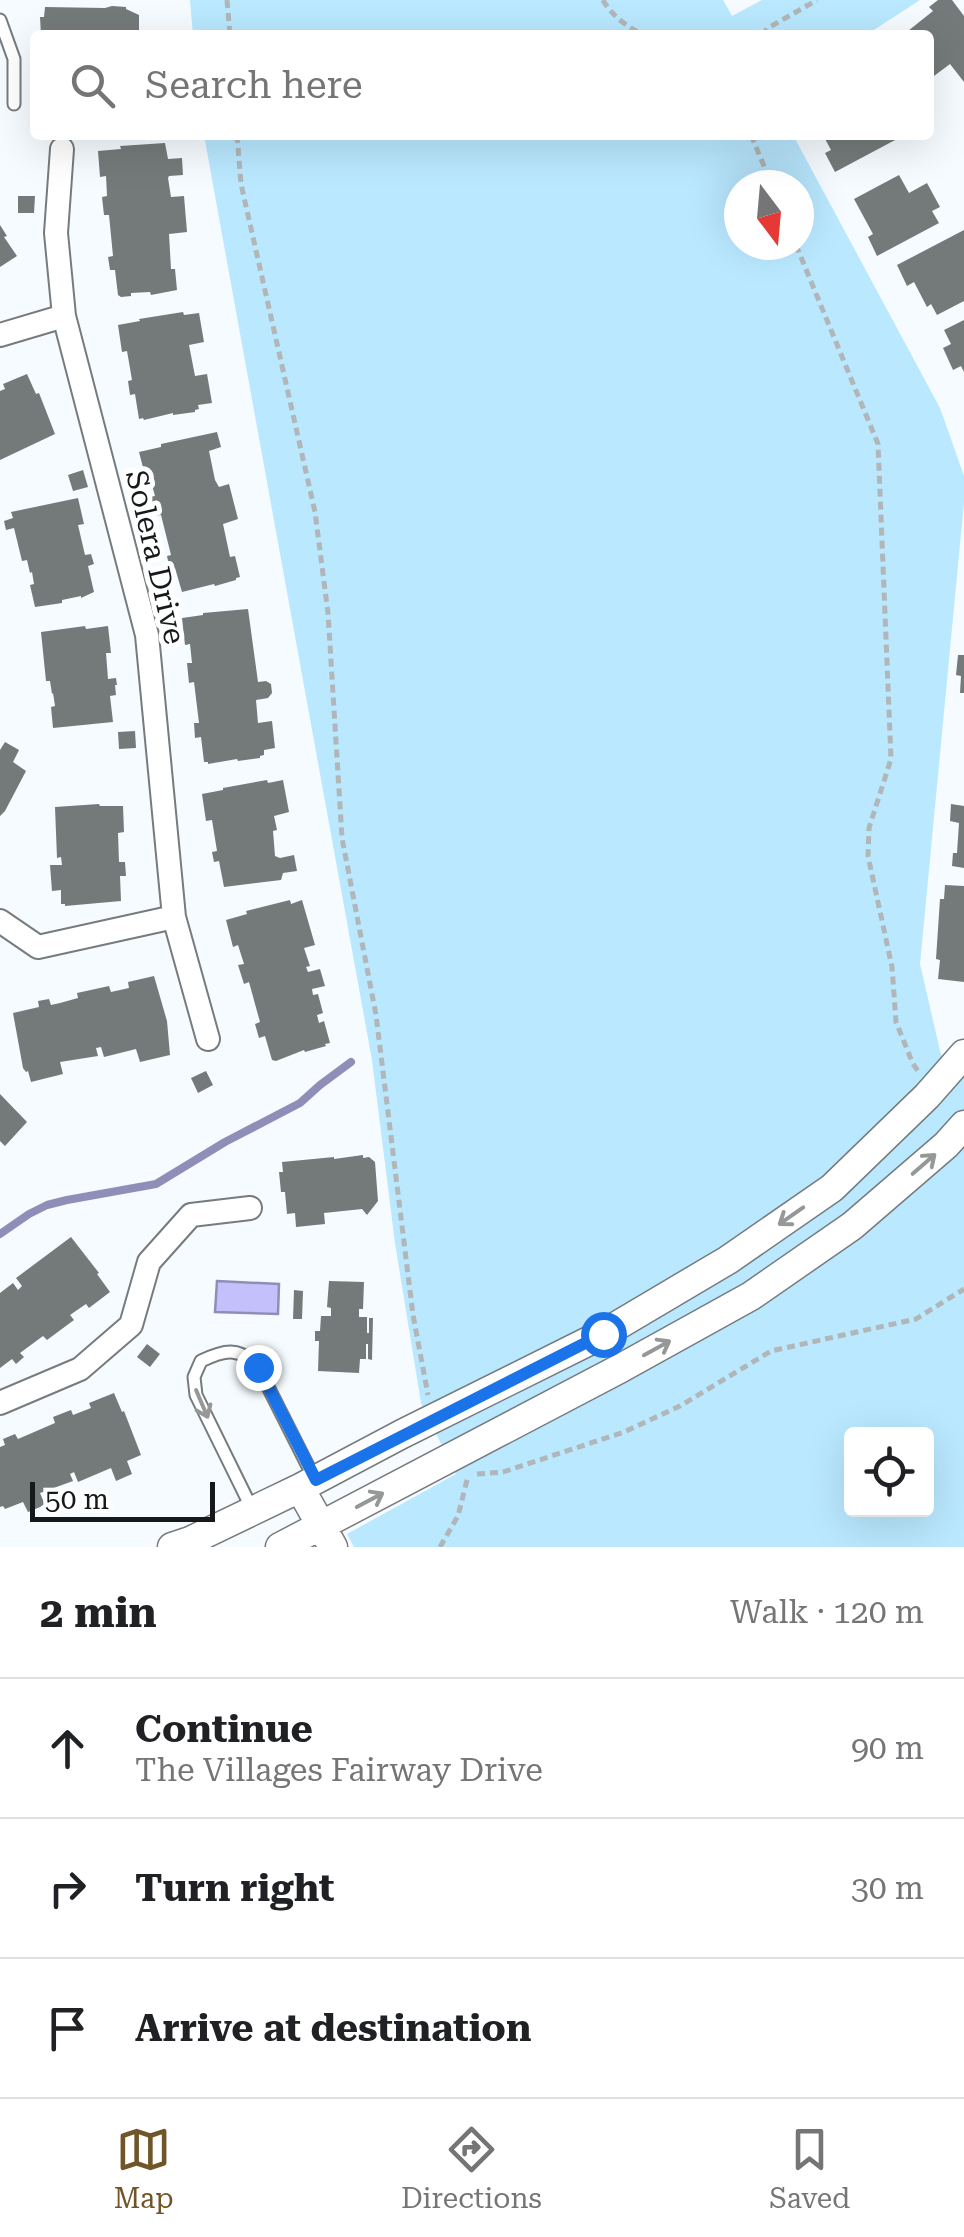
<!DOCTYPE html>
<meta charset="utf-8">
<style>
:root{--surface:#fff;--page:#f6f6f6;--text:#202124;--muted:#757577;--line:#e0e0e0;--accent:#6f5527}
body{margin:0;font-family:"Roboto Serif",serif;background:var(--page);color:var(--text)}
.controls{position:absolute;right:30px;bottom:30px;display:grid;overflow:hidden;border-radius:10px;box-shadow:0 10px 40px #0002}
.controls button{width:90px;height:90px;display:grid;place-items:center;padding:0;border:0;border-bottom:2px solid var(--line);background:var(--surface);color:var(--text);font:50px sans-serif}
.compass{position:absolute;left:724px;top:170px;width:90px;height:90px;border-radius:50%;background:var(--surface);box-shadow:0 10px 40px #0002;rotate:164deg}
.scale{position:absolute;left:30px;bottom:25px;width:185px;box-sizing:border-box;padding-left:10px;border:5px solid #16191a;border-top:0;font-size:28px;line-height:35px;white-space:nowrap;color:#16191a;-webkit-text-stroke:8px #fff;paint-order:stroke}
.stop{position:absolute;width:30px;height:30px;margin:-22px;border:8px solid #1a73e8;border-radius:50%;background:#fff}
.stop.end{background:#1a73e8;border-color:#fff;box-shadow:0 2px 10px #0008}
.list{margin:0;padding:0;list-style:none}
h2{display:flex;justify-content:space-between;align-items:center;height:130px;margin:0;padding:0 40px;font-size:42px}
h2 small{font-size:32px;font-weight:400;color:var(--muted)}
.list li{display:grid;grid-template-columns:65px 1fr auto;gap:30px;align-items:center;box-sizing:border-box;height:140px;padding:0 40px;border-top:2px solid var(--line)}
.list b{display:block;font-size:38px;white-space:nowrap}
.list p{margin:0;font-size:32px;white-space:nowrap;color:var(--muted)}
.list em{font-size:32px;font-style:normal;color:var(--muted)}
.icon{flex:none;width:55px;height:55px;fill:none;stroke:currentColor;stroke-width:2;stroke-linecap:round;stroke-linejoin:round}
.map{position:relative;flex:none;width:964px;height:1547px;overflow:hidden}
.search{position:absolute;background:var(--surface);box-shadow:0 10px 40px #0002;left:30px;right:30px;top:30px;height:110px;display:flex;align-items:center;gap:25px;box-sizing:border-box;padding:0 35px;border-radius:10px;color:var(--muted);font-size:38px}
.sheet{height:550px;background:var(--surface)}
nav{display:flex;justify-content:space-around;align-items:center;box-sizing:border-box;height:140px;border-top:2px solid var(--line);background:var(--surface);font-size:28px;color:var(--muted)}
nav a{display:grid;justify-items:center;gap:5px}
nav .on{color:var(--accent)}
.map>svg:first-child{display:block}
</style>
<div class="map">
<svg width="964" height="1547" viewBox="0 0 964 1547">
<rect width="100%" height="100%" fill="#f5fbfe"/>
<path fill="#b9e8ff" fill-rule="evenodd" d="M190,0H723L732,16L762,0H920L866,35H193Z
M204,135H793L940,408L964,476V502L920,964L941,1055L964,1075V1547H354L347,1534L456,1474L421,1403L395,1243L372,1060ZM739,185H799V245H739ZM852,1434H926V1510H852Z"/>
<path fill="#c4c0fb" stroke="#908eb8" stroke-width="2.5" d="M217,1281L279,1284L278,1314L215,1312Z"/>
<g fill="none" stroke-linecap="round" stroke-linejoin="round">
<path stroke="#908eb8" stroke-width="8" d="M0,1234L29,1214L47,1205L67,1200L156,1184L225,1142L300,1103L320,1085L351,1062"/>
</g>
<path fill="#747a7a" d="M938,0H952L964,16V82L950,64L934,76L929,70V35H903L933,11L929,7Z
M112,6L126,7V9L139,15V33H129V35H41L40,17H44L45,7L105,8Z
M823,135H895L897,139L835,172L825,153L831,150Z
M165,143L168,159L182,158L183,175L169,176L168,178L171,197L184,196L187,232L169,234L171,269H175L177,290L151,295L150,292L131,293V296L121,297L118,295L115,270H110L108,257L113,256L109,215H104L102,197L107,196L106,176L100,177L98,151L121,149L120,146Z
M899,175L909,193L927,183L940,207L932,211L939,223L877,256L868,237L873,234L854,199Z
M18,196H35L34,213H18Z
M0,225L7,236L4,237L17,256L0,267Z
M964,230V301L937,315L931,304L927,307L914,282L907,286L897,265Z
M183,312L184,315L199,313L204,342L189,345L195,376L207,374L212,403L198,405L199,409L195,410V412L173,415V413L144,420L143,418L139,419L135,394L130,395L128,381L132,380L127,351L122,352L118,325L140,321L139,319Z
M964,320V372L961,366L953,370L943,348L951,344L944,330Z
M27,374L36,394L39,393L55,434L0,460V391L5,389L3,384Z
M217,432L221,447L209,451L215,480L219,487L229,484L238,519L223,524L230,557L235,556L240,577L236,578V580L215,586L214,584L182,592L175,568L170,570L167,556L171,555L161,515L155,516L150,497L155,496L150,478L146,479L139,452L161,447V444Z
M83,470L88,487L73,491L68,475Z
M78,498L84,524L78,525L85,555L91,554L94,564L88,566L94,592L81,598V596L62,600V603L35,607L30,585L34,584L32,572L30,573L27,560L22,561L14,528L6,530L4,521L13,518L11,512Z
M248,609L258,682L266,681L271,684L272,693L268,698L256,700L258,723L272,721L275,748L264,750V755L260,756V758L238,761L237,759L208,764V762H204L201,737L195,738L194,723H199L194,682L189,683L187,663H192L190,644L185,645L182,618L203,615V613Z
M85,626L86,629L108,626L111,653H106L108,679L116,678L117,685H115L116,695L110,696L113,722L53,728L51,707L55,706L53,693L52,694L50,681H46L41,632Z
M958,655H964V693H960L961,676L956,675Z
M135,731L136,748L119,749L118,732Z
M5,742L19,750L13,762L26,771L5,811L0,816V750Z
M267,780L268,783L283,780L289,812L274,816L277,830L273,831L275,856L280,858L294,855L297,871L283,873L281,880L224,887L219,861L214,862L212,852L217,851L212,820L206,821L202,794L223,790V788Z
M99,804L100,806H123L124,832L118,833L119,862H125L126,876H120L121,901L65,906V904H61V890L52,891L50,865H62L61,857L57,858L55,807Z
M951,804L964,806V868L952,866L953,853H957L959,823L950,821Z
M945,885L964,886V982L938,979L940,960L936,959L940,899H944Z
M290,900L291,904L302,900L315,945L304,948L310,966L306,967L308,972L320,969L325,986L312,989L313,995L318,994L323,1013L317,1015L319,1023L324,1021L330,1043L325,1044L326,1046L305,1052L304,1050L276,1061L272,1060L265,1036L259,1038L255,1024L260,1022L249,982L244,984L238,965L244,964L238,945L233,947L226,920L247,914L246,911Z
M154,976L167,1021L170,1055L140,1062L136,1049L104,1057L101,1047L96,1048L98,1056L60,1062L63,1074L31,1082L28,1071L26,1072L23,1068L13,1013L39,1007L38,1001L49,999L51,1005L60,1003L78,998L77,993L109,986L111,992L129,988L128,982Z
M206,1071L213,1085L198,1093L191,1078Z
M0,1094L27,1122L5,1146L0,1141Z
M363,1155V1158L369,1157L375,1162L378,1201L367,1215L362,1209L324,1213L325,1224L296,1227L295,1213L287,1214L285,1192H281L279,1172H283L282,1162L334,1157V1159Z
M71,1237L99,1273L97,1274L110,1292L89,1308L86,1304L70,1315L74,1320L47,1340L43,1336L20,1353L24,1357L16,1364L12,1359L0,1368V1293L13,1283L18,1290L22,1286L16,1278Z
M329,1281L364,1282L363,1309H359V1317H367V1333H369V1318H373L372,1360L368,1359V1344H366V1359H360L359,1373L318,1371L319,1341H315V1331H320L321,1316H331V1308L327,1307Z
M294,1290L303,1291L302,1319H293Z
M147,1344L160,1354L150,1367L137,1357Z
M114,1393L122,1412L124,1411L141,1455L127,1461L132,1474L116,1481L111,1468L78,1482L74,1472L70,1474L73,1481L40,1493L45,1505L28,1512L23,1502L5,1509L3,1506L0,1507V1447L5,1445L3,1439L15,1434L18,1439L55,1423L53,1417L71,1410L73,1415L91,1408L89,1403Z"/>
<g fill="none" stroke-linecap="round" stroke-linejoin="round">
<g stroke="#767b7e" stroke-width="15">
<path id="service" d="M0,20L14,59V104
M253,1511L196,1395L194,1377L201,1361C224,1350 239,1346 258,1367L315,1480"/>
</g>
<g stroke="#767b7e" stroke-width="26">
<path id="minor" d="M62,149L56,233L64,316L147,635L174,917L208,1039
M0,335L64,316
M0,921L38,947L174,917
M0,1403L80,1369L131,1325L149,1262L191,1215L250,1208"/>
</g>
<g stroke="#767b7e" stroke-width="31">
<path id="tertiary" d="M300,1488L333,1547
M172,1547L190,1541L300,1488L402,1434L603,1334L728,1260L832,1188L927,1096L964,1054
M280,1547L621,1368L751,1296L852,1226L946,1145L964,1125"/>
</g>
<path stroke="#b1b6b8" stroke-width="5" stroke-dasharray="8 5" stroke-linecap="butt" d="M227,0L230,35
M603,0C611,15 630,30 646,35
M762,35L768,28L817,0
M237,135L241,184L315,512L328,613L342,838L376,1015L413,1315L428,1395
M751,135L772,185
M796,245L878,444L891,759L869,828L868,856L892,967L896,1022L913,1064L918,1071
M477,1474L503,1472L624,1432L680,1406L771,1351L916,1319L964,1289
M440,1547L458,1516L468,1476"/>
<use href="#service" stroke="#fff" stroke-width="11"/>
<use href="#minor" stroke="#fff" stroke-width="22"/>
<use href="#tertiary" stroke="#fff" stroke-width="28"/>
</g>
<defs><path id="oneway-shaft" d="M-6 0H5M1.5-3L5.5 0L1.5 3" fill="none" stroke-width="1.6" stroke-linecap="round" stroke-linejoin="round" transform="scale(2.5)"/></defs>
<g stroke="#969898">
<use href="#oneway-shaft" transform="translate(924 1164) rotate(-41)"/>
<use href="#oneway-shaft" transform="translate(791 1216) rotate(145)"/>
<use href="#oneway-shaft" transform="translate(657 1348) rotate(-29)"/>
<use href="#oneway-shaft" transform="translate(202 1404) rotate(67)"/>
<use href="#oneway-shaft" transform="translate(370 1500) rotate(-28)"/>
</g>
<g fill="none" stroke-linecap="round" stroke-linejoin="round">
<path stroke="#1a73e8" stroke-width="12" d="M258,1367L316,1480L603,1334"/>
</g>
<g text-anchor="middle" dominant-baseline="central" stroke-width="10" stroke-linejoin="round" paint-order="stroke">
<g font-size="30" fill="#16191a" stroke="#fff">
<text transform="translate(156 557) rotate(77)">Solera Drive</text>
</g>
</g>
</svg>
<div class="controls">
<button><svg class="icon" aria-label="locate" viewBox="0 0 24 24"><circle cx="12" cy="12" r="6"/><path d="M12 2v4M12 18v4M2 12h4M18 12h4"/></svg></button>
</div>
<svg class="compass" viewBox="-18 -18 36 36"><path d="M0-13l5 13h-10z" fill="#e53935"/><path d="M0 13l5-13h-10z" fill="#757577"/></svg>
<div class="scale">50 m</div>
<div class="stop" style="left:603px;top:1334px"></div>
<div class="stop end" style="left:258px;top:1367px"></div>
<div class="search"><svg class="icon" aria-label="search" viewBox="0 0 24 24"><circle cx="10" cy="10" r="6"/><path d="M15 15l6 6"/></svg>Search here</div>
</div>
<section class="sheet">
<h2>2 min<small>Walk · 120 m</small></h2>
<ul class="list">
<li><svg class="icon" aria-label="ahead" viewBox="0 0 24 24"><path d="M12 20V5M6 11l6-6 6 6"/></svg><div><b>Continue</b><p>The Villages Fairway Drive</p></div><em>90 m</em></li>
<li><svg class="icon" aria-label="right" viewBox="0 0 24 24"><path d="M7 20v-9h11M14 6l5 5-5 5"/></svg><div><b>Turn right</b></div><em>30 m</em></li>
<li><svg class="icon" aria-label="arrive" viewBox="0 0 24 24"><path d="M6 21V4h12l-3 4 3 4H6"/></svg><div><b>Arrive at destination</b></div></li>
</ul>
</section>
<nav>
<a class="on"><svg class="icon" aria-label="map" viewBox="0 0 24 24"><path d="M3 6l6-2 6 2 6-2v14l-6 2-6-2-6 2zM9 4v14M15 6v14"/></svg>Map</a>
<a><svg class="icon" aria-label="directions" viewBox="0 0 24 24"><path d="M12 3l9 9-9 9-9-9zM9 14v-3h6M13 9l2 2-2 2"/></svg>Directions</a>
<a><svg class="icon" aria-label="saved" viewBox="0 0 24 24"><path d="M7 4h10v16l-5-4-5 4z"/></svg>Saved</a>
</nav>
